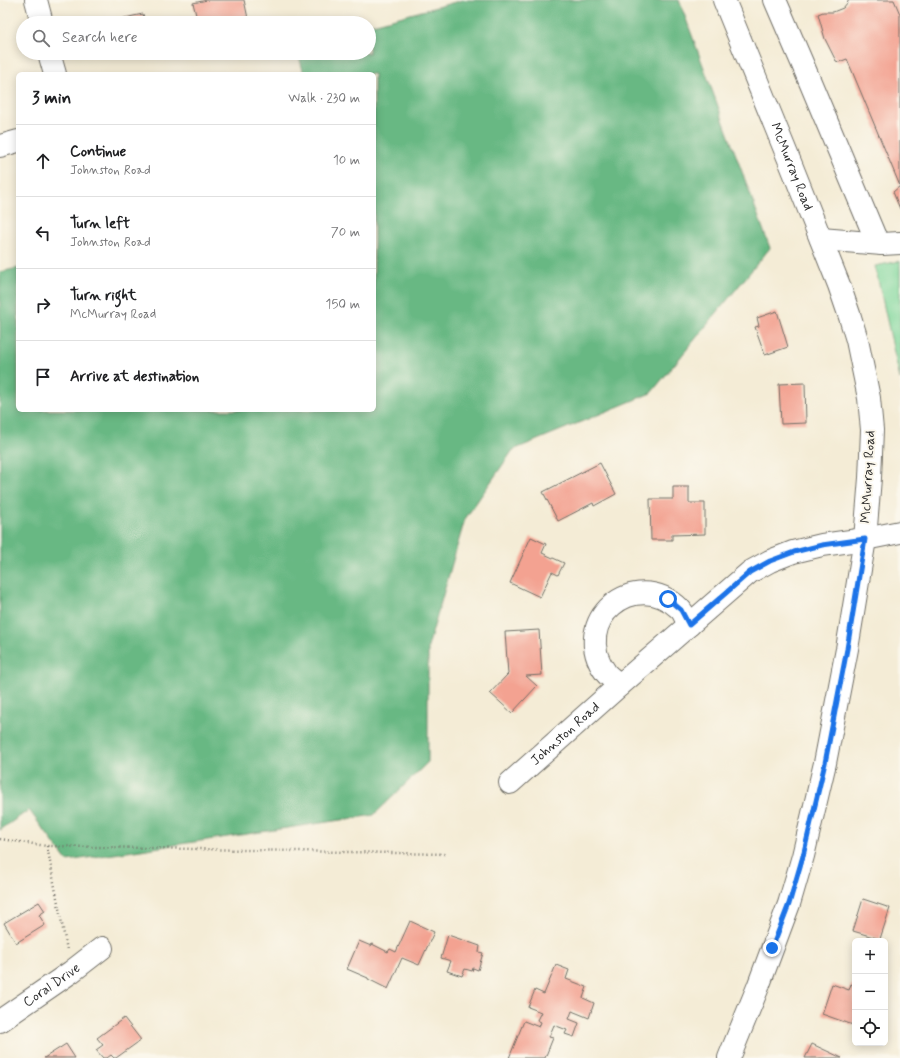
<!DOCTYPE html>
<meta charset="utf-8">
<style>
:root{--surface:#fff;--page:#f6f6f6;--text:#202124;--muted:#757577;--line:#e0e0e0}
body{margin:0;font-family:Mynerve,sans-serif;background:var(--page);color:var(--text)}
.controls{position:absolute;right:12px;bottom:12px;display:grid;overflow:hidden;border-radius:6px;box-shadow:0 2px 10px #0003}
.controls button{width:36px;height:36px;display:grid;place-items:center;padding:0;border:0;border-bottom:1px solid var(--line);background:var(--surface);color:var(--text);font:20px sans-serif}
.stop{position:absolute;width:12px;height:12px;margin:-9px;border:3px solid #1a73e8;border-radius:50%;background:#fff}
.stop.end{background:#1a73e8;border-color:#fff;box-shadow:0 1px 4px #0008}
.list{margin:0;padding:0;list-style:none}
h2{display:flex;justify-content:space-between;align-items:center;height:52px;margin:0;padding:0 16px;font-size:17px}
h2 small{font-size:13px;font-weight:400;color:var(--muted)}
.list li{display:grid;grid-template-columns:26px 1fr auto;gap:12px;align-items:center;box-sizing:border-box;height:72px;padding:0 16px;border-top:1px solid var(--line)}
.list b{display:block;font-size:15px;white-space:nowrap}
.list p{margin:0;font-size:13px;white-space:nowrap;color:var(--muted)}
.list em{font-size:13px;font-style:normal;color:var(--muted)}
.icon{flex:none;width:22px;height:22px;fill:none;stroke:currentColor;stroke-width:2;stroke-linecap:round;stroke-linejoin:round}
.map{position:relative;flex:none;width:900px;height:1058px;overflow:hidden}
.search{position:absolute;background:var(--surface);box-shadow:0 2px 10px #0003;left:16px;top:16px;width:360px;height:44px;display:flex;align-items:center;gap:10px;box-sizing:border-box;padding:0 14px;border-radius:22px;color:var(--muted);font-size:15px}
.panel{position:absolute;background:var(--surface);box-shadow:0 2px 10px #0003;left:16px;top:72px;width:360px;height:340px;border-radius:6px}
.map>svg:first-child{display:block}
</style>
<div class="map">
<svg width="900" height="1058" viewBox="0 0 900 1058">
<rect width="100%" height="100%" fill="#fbf7ec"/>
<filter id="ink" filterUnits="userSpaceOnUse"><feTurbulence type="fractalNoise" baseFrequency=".025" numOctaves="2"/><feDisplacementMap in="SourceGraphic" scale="8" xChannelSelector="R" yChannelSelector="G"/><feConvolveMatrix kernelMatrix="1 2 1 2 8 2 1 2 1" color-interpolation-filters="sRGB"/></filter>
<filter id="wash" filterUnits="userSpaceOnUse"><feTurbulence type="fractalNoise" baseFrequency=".012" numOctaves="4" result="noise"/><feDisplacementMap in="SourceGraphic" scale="16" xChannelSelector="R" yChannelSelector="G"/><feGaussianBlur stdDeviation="0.9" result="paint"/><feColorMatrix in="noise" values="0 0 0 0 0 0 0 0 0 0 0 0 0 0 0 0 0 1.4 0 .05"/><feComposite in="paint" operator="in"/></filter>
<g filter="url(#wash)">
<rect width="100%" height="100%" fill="#f4ecd6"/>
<path fill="#80d79b" stroke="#568163" d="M900,261V379L875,266Z"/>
<path fill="#68b883" stroke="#4a7257" d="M463,0H679L770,248L651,393L513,450L465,519L428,647V762L374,815L67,861L29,810L0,830V272L18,268V410H374V74H304L298,53H369V25Z"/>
<g id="blocks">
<path fill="#f3a291" d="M207,0H244L249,23H198L193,3Z
M848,0H894L900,14V209L893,192L900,186L847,59L839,62L836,61L825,39L818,14L823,12H833L843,8L848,2Z
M143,14L145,23H111L110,21Z
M777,311L788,347L765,355L755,327L759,326L757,318Z
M805,383L806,423L781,424L779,384Z
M600,463L616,494L594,506L593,503L558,521L543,492Z
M673,487H689V503H705V534L672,535V540H651L650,499H673Z
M531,537L546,544L542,553L564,563L558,575L552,572L540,597L510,583Z
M539,630L542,675L526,676L537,686L512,713L490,693L508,674L505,632Z
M863,899L890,908L880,939L853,931Z
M39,902L45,911L39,915L45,925L16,943L4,923Z
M410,921L434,932L419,965L402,958L388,989L368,979V978L347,969L359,941L371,946L372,944L388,952L390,949L396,952Z
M448,935L480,946L479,952L483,953L478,970L473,968L472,971L465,969L462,976L447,971L451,961L441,958Z
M556,965L569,970L566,979L587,987L583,998L594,1003L589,1018L572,1011L569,1019L579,1023L574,1037L565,1034L567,1030L554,1025L549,1037L553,1038L545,1058H509L524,1021L539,1027L541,1022L537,1020L541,1012L528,1007L535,990L544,994Z
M832,984L849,990L851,984L855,986V1019L853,1025L822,1014Z
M124,1018L141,1040L116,1058H114L111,1055L107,1058H103L96,1050L103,1045L97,1038Z
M66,1044L75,1058H44Z
M812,1044L842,1058H805Z"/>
</g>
</g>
<g filter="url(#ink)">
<use href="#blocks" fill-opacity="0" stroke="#716f67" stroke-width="1"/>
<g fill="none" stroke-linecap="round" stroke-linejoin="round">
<g stroke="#716f67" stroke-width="24">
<g id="minor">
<path d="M36,0L42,23"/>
<path d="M775,0L803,65L875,237L882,244L900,243"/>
<path d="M49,53L55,74"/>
<path d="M0,146L18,141"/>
<path d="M821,239L882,244"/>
<path d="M620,685C616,681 610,678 606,673C568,622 635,565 680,609C684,613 686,620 689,625"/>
<path id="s1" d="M510,783L620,685L750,572L770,561L793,552L822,545L865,539L900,532"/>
<path id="s2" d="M0,1021L71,972L102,948"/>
</g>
</g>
<g stroke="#716f67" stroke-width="24">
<g id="major">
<path id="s3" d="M724,0L790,162L839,285L850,317L857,340L869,398L872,430L870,478L865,539L847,649L825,763L803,856L789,904L758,987L729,1058"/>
</g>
</g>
<path stroke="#716f67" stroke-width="2.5" stroke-dasharray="1 3" stroke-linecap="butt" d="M0,839L47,846L446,854
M47,846L67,950"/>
<use href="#minor" stroke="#fff" stroke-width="22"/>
<use href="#major" stroke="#fff" stroke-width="22"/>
</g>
</g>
<g fill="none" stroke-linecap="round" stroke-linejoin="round" filter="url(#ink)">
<path stroke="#1a73e8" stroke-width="5" d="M668,599L681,610L689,625L750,572L770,561L794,552L822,545L865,539L847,649L825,763L803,856L789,904L772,948"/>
</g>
<g text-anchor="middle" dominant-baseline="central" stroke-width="4" stroke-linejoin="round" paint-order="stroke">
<g font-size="14" fill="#2b2b2b" stroke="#fbf7ec">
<text stroke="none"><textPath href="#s3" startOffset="180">McMurray Road</textPath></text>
<text transform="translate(868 477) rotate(-87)">McMurray Road</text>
<text stroke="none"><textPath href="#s1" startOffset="74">Johnston Road</textPath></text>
<text stroke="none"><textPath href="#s2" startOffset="63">Coral Drive</textPath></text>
</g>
</g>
</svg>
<div class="controls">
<button>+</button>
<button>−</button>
<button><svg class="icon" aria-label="locate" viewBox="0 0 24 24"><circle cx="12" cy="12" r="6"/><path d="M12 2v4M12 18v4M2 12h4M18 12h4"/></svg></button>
</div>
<div class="stop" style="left:668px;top:599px"></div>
<div class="stop end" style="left:772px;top:948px"></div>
<div class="search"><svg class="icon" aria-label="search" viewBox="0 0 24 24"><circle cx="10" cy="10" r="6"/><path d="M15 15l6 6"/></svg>Search here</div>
<section class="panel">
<h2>3 min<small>Walk · 230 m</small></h2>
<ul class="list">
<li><svg class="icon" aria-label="ahead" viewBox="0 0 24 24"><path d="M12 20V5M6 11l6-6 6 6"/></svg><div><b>Continue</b><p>Johnston Road</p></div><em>10 m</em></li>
<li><svg class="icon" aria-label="left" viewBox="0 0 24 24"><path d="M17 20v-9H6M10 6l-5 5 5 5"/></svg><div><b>Turn left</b><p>Johnston Road</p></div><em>70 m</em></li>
<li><svg class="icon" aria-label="right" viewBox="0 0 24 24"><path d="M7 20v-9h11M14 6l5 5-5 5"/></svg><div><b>Turn right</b><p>McMurray Road</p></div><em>150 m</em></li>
<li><svg class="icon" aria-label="arrive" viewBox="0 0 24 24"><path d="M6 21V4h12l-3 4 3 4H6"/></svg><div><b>Arrive at destination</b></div></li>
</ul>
</section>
</div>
